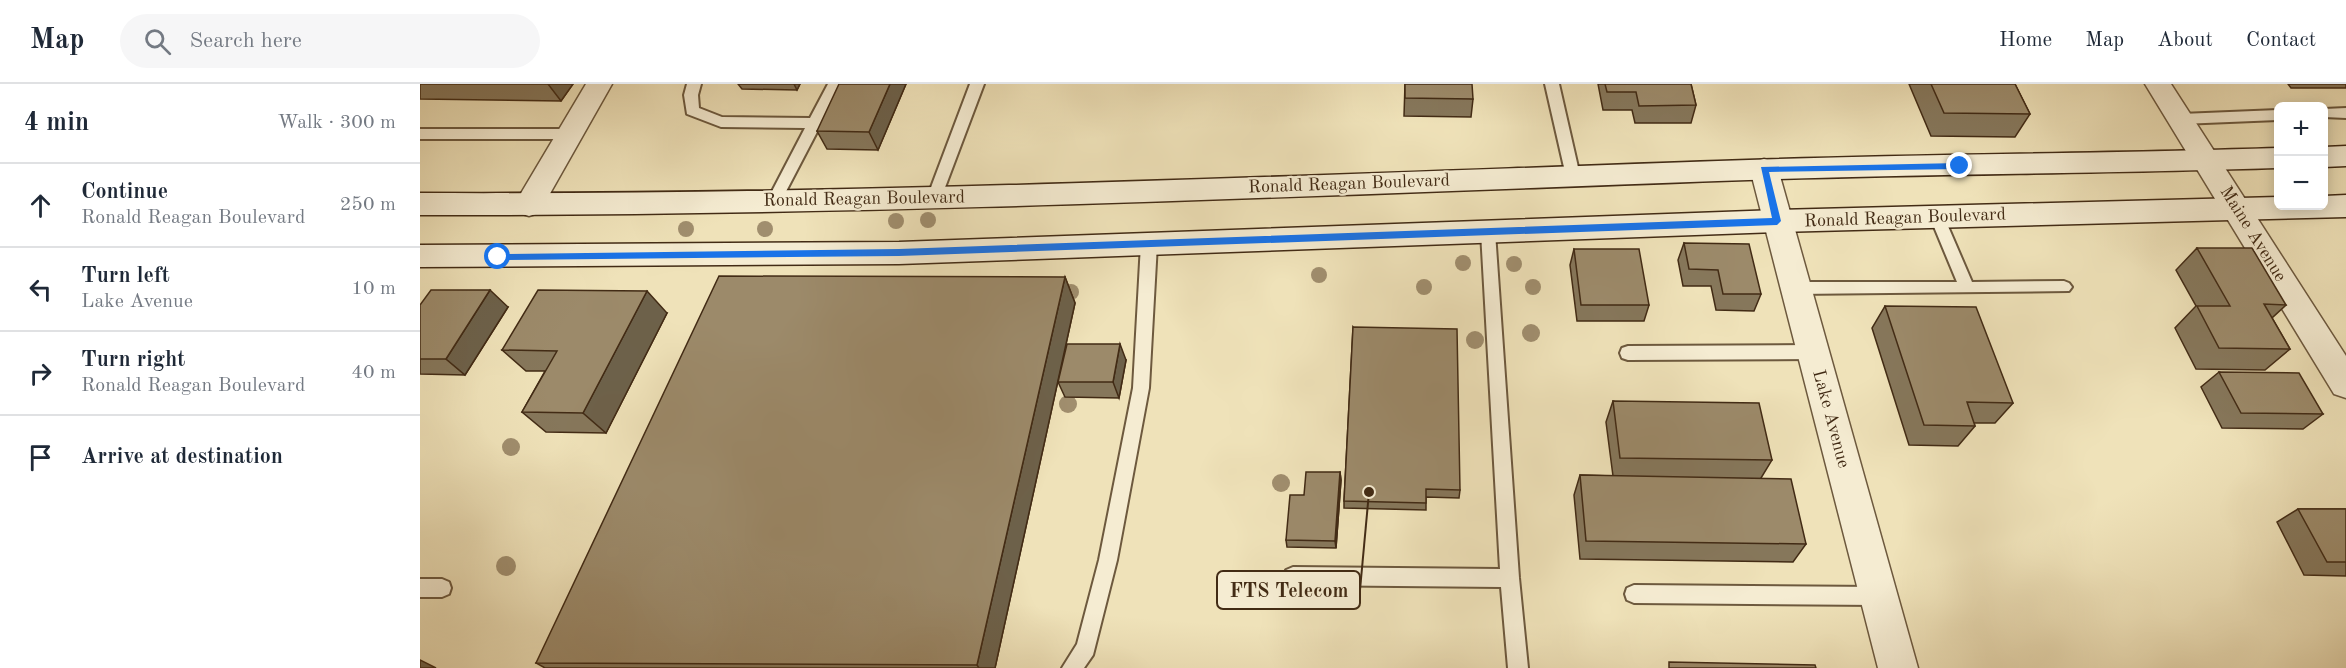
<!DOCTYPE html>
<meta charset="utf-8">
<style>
:root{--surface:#fff;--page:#f6f6f7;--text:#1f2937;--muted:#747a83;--line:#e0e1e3}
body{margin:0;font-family:"Old Standard TT",serif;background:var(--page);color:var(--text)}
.controls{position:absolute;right:18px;top:18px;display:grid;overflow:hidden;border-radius:9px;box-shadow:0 3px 15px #0003}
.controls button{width:54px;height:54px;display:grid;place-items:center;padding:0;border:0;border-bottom:2px solid var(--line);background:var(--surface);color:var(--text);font:30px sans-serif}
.stop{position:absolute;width:18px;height:18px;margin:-14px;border:4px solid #1a73e8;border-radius:50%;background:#fff}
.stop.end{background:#1a73e8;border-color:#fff;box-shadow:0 2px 6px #0008}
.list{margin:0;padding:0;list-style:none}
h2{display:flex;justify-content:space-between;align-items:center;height:78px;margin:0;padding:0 24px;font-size:26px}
h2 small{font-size:20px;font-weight:400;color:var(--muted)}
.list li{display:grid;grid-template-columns:39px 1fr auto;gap:18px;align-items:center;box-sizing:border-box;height:84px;padding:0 24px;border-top:2px solid var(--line)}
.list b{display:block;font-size:22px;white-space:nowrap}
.list p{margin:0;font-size:20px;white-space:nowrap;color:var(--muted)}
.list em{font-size:20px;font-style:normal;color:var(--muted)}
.icon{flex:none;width:33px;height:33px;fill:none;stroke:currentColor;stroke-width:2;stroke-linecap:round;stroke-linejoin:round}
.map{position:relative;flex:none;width:1926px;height:584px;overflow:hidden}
header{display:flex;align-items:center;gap:36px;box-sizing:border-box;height:84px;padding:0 30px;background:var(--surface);border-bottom:2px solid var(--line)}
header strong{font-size:28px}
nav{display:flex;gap:33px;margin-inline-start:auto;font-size:21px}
.search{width:420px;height:54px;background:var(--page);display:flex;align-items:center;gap:15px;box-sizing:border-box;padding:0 21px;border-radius:33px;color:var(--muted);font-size:22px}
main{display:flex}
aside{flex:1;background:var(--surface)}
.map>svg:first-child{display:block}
</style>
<header>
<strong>Map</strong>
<div class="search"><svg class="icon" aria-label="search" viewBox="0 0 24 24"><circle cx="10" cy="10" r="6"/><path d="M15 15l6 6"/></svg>Search here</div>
<nav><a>Home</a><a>Map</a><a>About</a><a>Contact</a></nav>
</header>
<main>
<aside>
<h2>4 min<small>Walk · 300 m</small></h2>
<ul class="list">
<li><svg class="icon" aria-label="ahead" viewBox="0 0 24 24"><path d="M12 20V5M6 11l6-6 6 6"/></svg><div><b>Continue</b><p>Ronald Reagan Boulevard</p></div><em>250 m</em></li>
<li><svg class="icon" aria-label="left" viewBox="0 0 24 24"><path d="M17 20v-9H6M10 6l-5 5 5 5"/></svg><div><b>Turn left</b><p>Lake Avenue</p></div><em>10 m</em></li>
<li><svg class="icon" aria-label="right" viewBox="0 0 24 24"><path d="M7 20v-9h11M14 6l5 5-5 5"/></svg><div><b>Turn right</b><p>Ronald Reagan Boulevard</p></div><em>40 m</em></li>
<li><svg class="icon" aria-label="arrive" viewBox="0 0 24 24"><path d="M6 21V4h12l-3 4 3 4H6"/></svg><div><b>Arrive at destination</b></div></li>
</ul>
</aside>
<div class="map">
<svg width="1926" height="584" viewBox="0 0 1926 584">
<rect width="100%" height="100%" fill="#efe2b9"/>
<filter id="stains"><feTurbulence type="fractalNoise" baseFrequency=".00333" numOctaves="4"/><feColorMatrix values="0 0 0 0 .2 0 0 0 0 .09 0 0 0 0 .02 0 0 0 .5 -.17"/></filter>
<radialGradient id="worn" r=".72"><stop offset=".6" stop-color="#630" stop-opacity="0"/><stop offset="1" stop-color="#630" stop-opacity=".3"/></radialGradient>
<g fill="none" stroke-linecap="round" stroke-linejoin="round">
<g stroke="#6d593e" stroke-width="4">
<path id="service" d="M267,0H281L278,11L279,24L302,33L390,34L408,0H422L361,117L354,122L347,117L385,44L301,43L267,30L264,11Z
M550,0H564L521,114L514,119L509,118L507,114Z
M1125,0H1139L1160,92L1158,96L1153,97L1146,92Z
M1926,24V34L1904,33V25Z
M1858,26V36L1761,40L1754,35L1761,30Z
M0,45H150L157,50L150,55H0Z
M1517,128L1522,129L1524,133L1552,198L1644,197L1649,199L1652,203L1649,207L1375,210L1370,208L1367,204L1370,200L1375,198H1537L1510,133L1512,129Z
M1068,142L1073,144L1075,148L1099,494L1108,584H1088L1081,503L873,501L866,498L864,492L866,486L873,483L1080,485L1061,148L1063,144Z
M729,154L734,156L737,160L729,304L697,476L673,571L664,584H642L657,560L679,476L713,304L721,160L724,156Z
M1392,261L1398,263L1400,268L1398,273L1392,275L1208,276L1202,274L1200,269L1202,264L1208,262Z
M0,495H22L29,498L31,504L29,510L22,513H0Z
M1214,501L1458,503L1465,506L1467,512L1465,518L1458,521L1214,519L1207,516L1205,510L1207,504Z"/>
</g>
<g stroke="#6d593e" stroke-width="3">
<path id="minor" d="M166,0H192L119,129L109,132L99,129L94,121Z
M1725,0H1751L1926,272V314L1914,310Z
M1344,75L1354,78L1358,85L1498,584H1458L1330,85L1334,78Z"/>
</g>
<g stroke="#422b15" stroke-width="3">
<path id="secondary" d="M1926,62V82L1904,83V63Z
M1858,64V84C1671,90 1484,90 1298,97C865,113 433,132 0,131V109C433,111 865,92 1298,77C1484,70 1671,70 1858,64Z
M1926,111V133L1357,148L479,180L0,183V161L479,158L1357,126L1858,113V122H1904V112Z"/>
</g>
<use href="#service" fill="#f5ecd2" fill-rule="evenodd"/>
<use href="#minor" fill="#f5ecd2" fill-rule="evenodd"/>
<use href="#secondary" fill="#f5ecd2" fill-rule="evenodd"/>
</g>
<g fill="#a08e6e">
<circle cx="508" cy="136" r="8"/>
<circle cx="476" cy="137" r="8"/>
<circle cx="266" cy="145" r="8"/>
<circle cx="345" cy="145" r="8"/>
<circle cx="1043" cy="179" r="8"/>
<circle cx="1094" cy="180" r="8"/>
<circle cx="899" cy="191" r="8"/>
<circle cx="1004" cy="203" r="8"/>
<circle cx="1113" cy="203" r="8"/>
<circle cx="651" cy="208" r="8"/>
<circle cx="1111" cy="249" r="9"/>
<circle cx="1055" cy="256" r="9"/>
<circle cx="648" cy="320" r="9"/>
<circle cx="91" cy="363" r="9"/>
<circle cx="861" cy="399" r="9"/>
<circle cx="86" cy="482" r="10"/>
</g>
<path fill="#86775b" stroke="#422b15" stroke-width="1.5" d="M0,0H153L141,17L0,15Z
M318,0H380L377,6L322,5Z
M486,0L458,66L407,65L397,47Z
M985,0L1053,15L1051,33L984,32Z
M1178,0H1271L1276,21L1271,39H1215L1212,26H1183Z
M1489,0H1595L1610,30L1595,53L1511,52Z
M1868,0H1926V4H1871Z
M1264,159L1341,210L1334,227L1296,226L1291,202H1263L1258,176Z
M1777,164L1866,221L1852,234L1870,265L1845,286L1776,285L1755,244L1776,222L1756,186Z
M1154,165L1229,221L1224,237H1157L1150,181Z
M645,193L655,219L575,584H125L116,579Z
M0,221L88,223L45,291L0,290Z
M1465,222L1593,319L1575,339H1554L1555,342L1538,362L1489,361L1452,244Z
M247,229L186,349L126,348L102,328L125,287H106L82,266Z
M933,243L1040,406L1039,414L1006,413V426L924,424V417Z
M706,276L699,314L645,313L638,298Z
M1799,288L1903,330L1883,345L1802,344L1781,303Z
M1193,317L1352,376L1341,394L1386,460L1373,478L1160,475L1154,411L1160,391L1193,392L1186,338Z
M920,388L921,396L916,464L867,463L866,456L884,411Z
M1878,425H1926V492L1884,491L1857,438Z"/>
<path fill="#6d614a" stroke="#422b15" stroke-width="1.5" d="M128,0H153L141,17Z
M374,0H380L377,6Z
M470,0H486L458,66L449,48Z
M645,193L655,219L575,584H559L557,581Z
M70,206L88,223L45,291L26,275Z
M227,207L247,229L186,349L163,329Z
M700,260L706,276L699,314L693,298Z
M920,388L921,396L916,464L915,457Z
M0,576L16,584H0Z"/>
<path fill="#9c8a6a" stroke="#422b15" stroke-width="1.5" d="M419,0H470L449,48L397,47Z
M985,0H1052L1053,15L985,14Z
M1185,0H1271L1276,21L1219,22L1216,8H1187Z
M1511,0H1595L1610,30L1524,29Z
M1264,159L1329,160L1341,210H1303L1298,186L1269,185Z
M1777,164H1832L1866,221L1844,220L1870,265L1799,264L1777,222H1810Z
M1154,165H1219L1229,221H1161Z
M299,192L645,193L557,581L116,579Z
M11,206H70L26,275H0V221Z
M118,206L227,207L163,329L102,328L137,267L82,266Z
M1465,222L1556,223L1593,319L1547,318L1555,342L1504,341Z
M933,243L1037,245L1040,406L1006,405V419L924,417Z
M647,260H700L693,298H638Z
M1799,288L1879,289L1903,330L1821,329Z
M1193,317L1339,319L1352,376L1200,374Z
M886,388H920L915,457L866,456L870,411H884Z
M1160,391L1371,395L1386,460L1166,457Z
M1878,425H1926V478H1907Z
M1249,578L1395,581L1396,584H1249Z"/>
<path fill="#1a73e8" d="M1540,79L1544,82L1540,85L1349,88L1361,137L1357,141L479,172L78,176L74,173L78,170L479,165L1352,134L1341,83Z"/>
<g text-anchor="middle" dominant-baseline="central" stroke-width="4.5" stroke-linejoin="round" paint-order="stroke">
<g font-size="18" fill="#422b15" stroke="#f5ecd2">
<text transform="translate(929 100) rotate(-2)">Ronald Reagan Boulevard</text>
<text transform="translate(444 115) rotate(-1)">Ronald Reagan Boulevard</text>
<text transform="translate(1485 134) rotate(-2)">Ronald Reagan Boulevard</text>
<text transform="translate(1833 150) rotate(58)">Maine Avenue</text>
<text transform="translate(1411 335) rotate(75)">Lake Avenue</text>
</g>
</g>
<path fill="none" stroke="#422b15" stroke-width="2" d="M949 408L940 506"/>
<circle fill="#422b15" stroke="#f5ecd2" stroke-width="2" cx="949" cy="408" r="6"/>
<rect fill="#f5ecd2" stroke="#422b15" stroke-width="2" x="797" y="487" width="143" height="38" rx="6"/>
<g font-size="20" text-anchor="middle" font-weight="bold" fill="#422b15">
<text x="869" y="513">FTS Telecom</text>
</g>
<rect width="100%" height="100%" filter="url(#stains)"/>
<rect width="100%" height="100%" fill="url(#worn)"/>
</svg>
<div class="controls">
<button>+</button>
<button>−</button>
</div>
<div class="stop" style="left:78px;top:173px"></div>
<div class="stop end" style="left:1540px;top:82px"></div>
</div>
</main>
